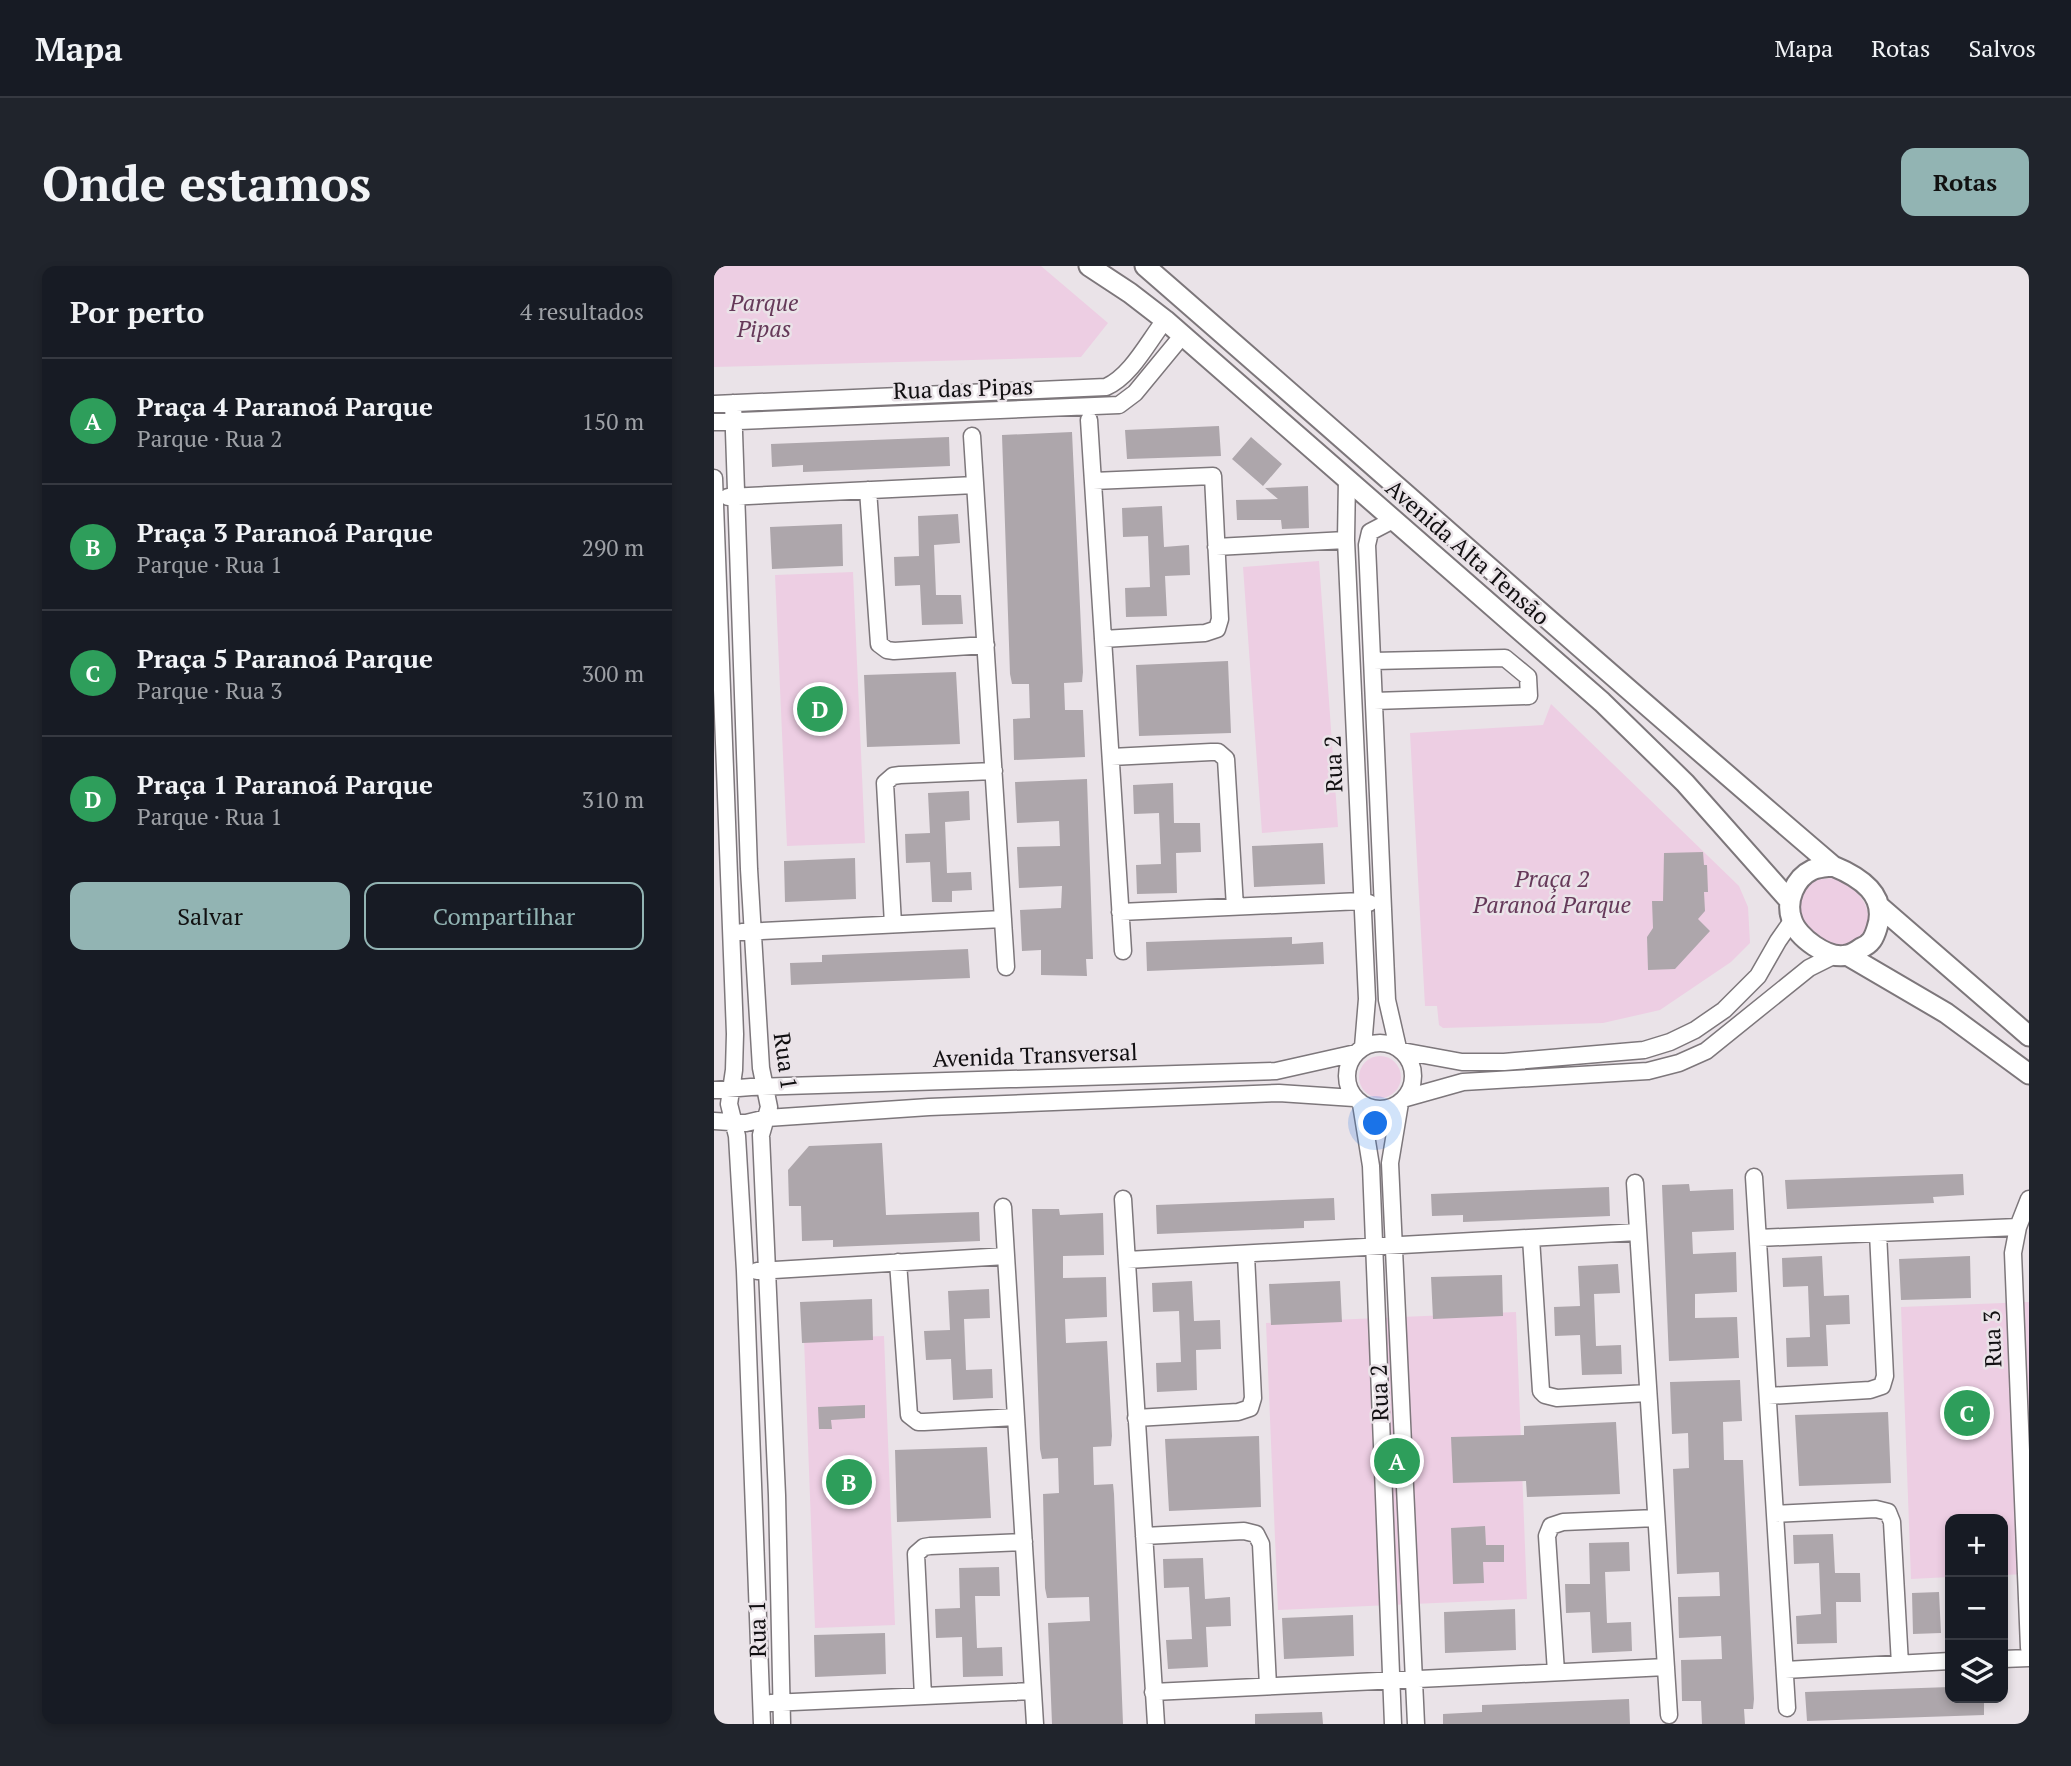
<!DOCTYPE html>
<html lang="pt">
<meta charset="utf-8">
<style>
:root{--surface:#171b24;--page:#20242c;--text:#f1f3f6;--muted:#9ea1a6;--line:#363941;--accent:#92b4b3}
body{margin:0;font-family:"PT Serif",serif;background:var(--page);color:var(--text)}
.controls{position:absolute;right:21px;bottom:21px;display:grid;overflow:hidden;border-radius:14px;box-shadow:0 4px 10px #0003}
.controls button{width:63px;height:63px;display:grid;place-items:center;padding:0;border:0;border-bottom:2px solid var(--line);background:var(--surface);color:var(--text);font:35px sans-serif}
.you{position:absolute;left:662px;top:858px;width:24px;height:24px;margin:-18px;border:5px solid #fff;border-radius:50%;background:#1a73e8;box-shadow:0 0 0 10px #1a73e833}
.badge{display:grid;place-items:center;width:46px;height:46px;border-radius:50%;background:var(--accent);color:#fff;font-size:23px;font-weight:700}
.pin{position:absolute;translate:-50% -50%;border:4px solid #fff;box-shadow:0 2px 7px #0006}
.list{margin:0;padding:0;list-style:none}
h2{display:flex;justify-content:space-between;align-items:center;height:91px;margin:0;padding:0 28px;font-size:30px}
h2 small{font-size:23px;font-weight:400;color:var(--muted)}
.list li{display:grid;grid-template-columns:46px 1fr auto;gap:21px;align-items:center;box-sizing:border-box;height:126px;padding:0 28px;border-top:2px solid var(--line)}
.list b{display:block;font-size:26px;white-space:nowrap}
.list p{margin:0;font-size:23px;white-space:nowrap;color:var(--muted)}
.list em{font-size:23px;font-style:normal;color:var(--muted)}
.actions{display:flex;gap:14px;padding:21px 28px}
.actions a{flex:1;padding:16px 0;border:2px solid var(--accent);border-radius:14px;text-align:center;font-size:24px;color:var(--accent)}
.actions .main{background:var(--accent);color:#111}
.icon{flex:none;width:38px;height:38px;fill:none;stroke:currentColor;stroke-width:2;stroke-linecap:round;stroke-linejoin:round}
.map{position:relative;flex:none;width:1315px;height:1458px;overflow:hidden;border-radius:14px}
header{display:flex;align-items:center;gap:42px;box-sizing:border-box;height:98px;padding:0 35px;background:var(--surface);border-bottom:2px solid var(--line)}
header strong{font-size:33px}
nav{display:flex;gap:38px;margin-inline-start:auto;font-size:24px}
.intro{display:flex;align-items:center;justify-content:space-between;box-sizing:border-box;height:168px;padding:0 42px}
h1{margin:0;font-size:49px}
.button{padding:18px 32px;border-radius:14px;background:var(--accent);color:#111;font-size:24px;font-weight:700}
main{display:flex;gap:42px;padding:0 42px}
aside{flex:1;background:var(--surface);border-radius:14px;box-shadow:0 4px 10px #0003}
.map>svg:first-child{display:block}
</style>
<header>
<strong>Mapa</strong>
<nav><a>Mapa</a><a>Rotas</a><a>Salvos</a></nav>
</header>
<div class="intro"><h1>Onde estamos</h1><a class="button">Rotas</a></div>
<main>
<aside>
<h2>Por perto<small>4 resultados</small></h2>
<ul class="list">
<li><span class="badge" style="background:#2e9e5b">A</span><div><b>Praça 4 Paranoá Parque</b><p>Parque · Rua 2</p></div><em>150 m</em></li>
<li><span class="badge" style="background:#2e9e5b">B</span><div><b>Praça 3 Paranoá Parque</b><p>Parque · Rua 1</p></div><em>290 m</em></li>
<li><span class="badge" style="background:#2e9e5b">C</span><div><b>Praça 5 Paranoá Parque</b><p>Parque · Rua 3</p></div><em>300 m</em></li>
<li><span class="badge" style="background:#2e9e5b">D</span><div><b>Praça 1 Paranoá Parque</b><p>Parque · Rua 1</p></div><em>310 m</em></li>
</ul>
<div class="actions"><a class="main">Salvar</a><a>Compartilhar</a></div>
</aside>
<div class="map">
<svg width="1315" height="1458" viewBox="0 0 1315 1458">
<rect width="100%" height="100%" fill="#eae3e8"/>
<path fill="#edcee3" d="M0,0H327L394,57L367,91L0,101Z
M605,295L624,561L548,567L529,301Z
M139,306L151,577L73,580L61,309Z
M837,438L1025,620L1034,641L1036,677L1017,696L946,744L889,757L729,762L725,759L723,740H711L696,467L829,459Z
M1121,612C1195,647 1127,716 1091,659C1083,646 1083,636 1088,623L1105,613Z
M645 811a21 21 0 1 1 42 0a21 21 0 1 1-42 0Z
M1315,1036V1308L1289,1309V1253H1236V1311L1197,1313L1187,1041Z
M802,1046L813,1333L564,1344L552,1057Z
M170,1070L181,1359L101,1362L90,1073Z"/>
<path fill="#ada6ab" d="M505,160L507,190L413,193L411,164Z
M358,166L369,406L368,416L350,417L351,444H369L371,491L300,494L299,453L316,452L315,418H298L296,408L288,169Z
M235,171L236,200L89,206V199L58,201L57,178Z
M537,171L568,198L549,220L518,193Z
M594,220L595,262L568,263L567,254H523L522,234L564,233L551,222Z
M448,240L450,281L475,279L476,309L451,310L453,350L412,351L411,322L436,321L434,270L409,271L408,242Z
M244,248L246,277L220,279L222,329H247L249,358L208,359L206,319L181,320L180,291L205,290L204,250Z
M128,258L129,300L58,303L56,261Z
M514,395L517,467L425,470L422,399Z
M242,406L246,478L153,481L150,409Z
M373,513L379,693H372L373,710L327,709V684L308,685L306,644L347,642L348,620L305,622L303,581L346,580L345,555L303,557L301,516Z
M459,517L460,557H486L487,586L462,587L463,627L423,628L422,599L447,598L445,547L420,548L419,519Z
M255,525L256,554L231,556L233,607L257,606L258,624L238,625V636H218L216,596L192,597L191,568L216,567L214,527Z
M609,577L611,618L540,621L538,580Z
M989,586L990,599H993L994,626H990L991,645L984,653L996,665L961,703L934,704L933,671L939,662L938,635H949L950,587Z
M141,592L142,633L71,636L70,595Z
M578,671V678L609,676L610,698L433,705L432,676Z
M254,683L256,712L77,719L76,697L108,696V689Z
M168,877L172,949L265,946L266,975L119,981V974L88,975L87,940H75L74,904L95,880Z
M1249,908L1250,929L1219,931L1220,937L1073,943L1071,914Z
M975,918L976,925L1019,923L1020,964L978,966L979,988L1022,986L1023,1026L981,1028V1052L1023,1051L1025,1092L955,1095L948,919Z
M895,921L896,950L749,956V949L718,950L717,928Z
M620,932L621,954L590,955V962L443,968L442,939Z
M318,943H345L346,949L389,947L390,989L349,990V1012L392,1011L393,1051L351,1053L352,1077L393,1075L398,1170L397,1180L379,1181L380,1219L399,1218L400,1228L409,1458H338L334,1357L376,1355L375,1331L333,1332L331,1322L329,1228L345,1227L344,1192L328,1193L326,1183Z
M1108,990L1110,1030L1135,1029L1136,1058L1112,1059L1114,1100L1073,1101L1072,1072L1096,1071L1094,1020L1069,1021L1068,992Z
M1256,990L1257,1032L1187,1034L1185,993Z
M904,998L906,1027L880,1028L882,1080L907,1079L908,1108L868,1109L866,1069L841,1070L840,1041L866,1040L864,1000Z
M788,1009L789,1050L719,1053L717,1011Z
M478,1015L480,1055L506,1054L507,1083L482,1084L483,1124L443,1126L442,1097L467,1096L465,1045L439,1046L438,1017Z
M626,1015L628,1056L557,1059L555,1018Z
M275,1023L276,1052L250,1053L252,1104L278,1103L279,1132L239,1134L237,1093L212,1094L210,1065L236,1064L234,1025Z
M158,1033L159,1074L88,1077L86,1036Z
M1026,1114L1028,1155L1009,1156L1010,1194H1029L1040,1433L1039,1443H1030L1031,1458H988L987,1435H968L967,1394L1008,1393L1007,1370L965,1372L964,1331L1006,1330L1005,1306L963,1308L959,1203L975,1202L974,1167L958,1168L956,1116Z
M151,1139V1152L117,1154L118,1163H105L104,1141Z
M1174,1146L1177,1217L1085,1220L1081,1149Z
M902,1156L906,1228L813,1231L812,1215L739,1217L737,1171L810,1169V1160Z
M545,1170L547,1241L455,1245L451,1173Z
M273,1181L277,1252L183,1256L181,1184Z
M771,1260L772,1279H790V1296H769L770,1317L739,1318L737,1262Z
M1119,1268L1121,1307H1146L1147,1336H1122L1123,1377L1083,1378L1082,1350L1107,1348L1105,1297L1080,1298L1079,1269Z
M915,1276L916,1305L891,1306L893,1357L917,1356L918,1385L878,1387L876,1346L852,1347L851,1318H876L875,1277Z
M489,1292L491,1333L516,1331L517,1360L492,1361L494,1401L454,1403L452,1374L478,1373L475,1321L450,1322L449,1293Z
M285,1301L286,1330H261L263,1382L288,1381L289,1410L249,1411L248,1371L222,1372L221,1343L246,1342L245,1302Z
M1225,1326L1227,1367L1199,1368L1198,1327Z
M801,1343L802,1384L731,1387L730,1346Z
M639,1349L640,1390L570,1393L568,1352Z
M171,1367L172,1408L101,1411L100,1369Z
M1236,1421V1432H1270V1449L1093,1455L1091,1426Z
M915,1433L916,1458H729V1448L768,1446V1439Z
M608,1446L609,1458H541V1448Z"/>
<g fill="none" stroke-linecap="round" stroke-linejoin="round">
<g stroke="#7d777b" stroke-width="19">
<path id="minor" d="M19,137L35,603L47,802L55,841L47,869L63,1229L68,1458
M0,138L392,121C417,110 434,76 451,54
M375,154L409,685
M0,156L405,139L421,127L468,70
M258,170L292,701
M0,212L21,768L20,804L15,838L23,870L31,1005L48,1458
M633,212L632,274L653,733L649,781
M379,215L499,210L506,353L503,363L491,367L389,373
M154,224L165,378L173,384L180,385L272,379
M14,231L261,219
M679,254L656,266L653,279L673,734L684,782
M502,281L632,274
M659,395L791,392L814,411L815,430L660,435
M397,491L497,486H504L512,493L521,641
M406,646L647,635L655,637
M179,658L171,517L179,510L186,509L280,505
M28,666L289,653
M633 810a33 33 0 1 1 66 0a33 33 0 1 1-66 0Z
M688,785L748,796H790L930,784L956,776L981,764L1010,744L1044,710L1064,675L1078,655
M0,824L37,821L562,805L642,787
M692,832L749,816L934,805L965,797L992,785L1095,702L1119,690
M686,837L676,897L702,1458
M647,838L657,900L679,1458
M0,855L32,857L53,852L215,841L565,827L640,832
M1040,911L1073,1442
M921,917L955,1449
M409,933L442,1458
M1315,933L1304,961L1299,987L1315,1382
M289,941L321,1458
M817,972L827,1125L831,1129L843,1132L934,1127
M1044,972L1304,961
M413,994L924,966
M184,996L195,1149L204,1156H210L302,1151
M43,1005L292,990
M1054,1130L1156,1124L1168,1120L1171,1110L1164,967
M422,1152L524,1146L536,1142L539,1132L532,989
M1061,1248L1162,1243L1174,1246L1178,1256L1186,1398
M430,1270L530,1265L542,1268L547,1278L554,1420
M1289,1393L1315,1392
M1071,1404L1236,1395
M842,1406L833,1270L837,1260L849,1256L942,1252
M439,1426L952,1401
M209,1430L202,1288L210,1281L216,1280L310,1276
M57,1437L319,1425"/>
</g>
<g stroke="#7d777b" stroke-width="23">
<path id="tertiary" d="M375,0L416,27L451,54L888,436L971,517L1075,634
M431,0C661,200 888,403 1119,600
M1119,600C1146,611 1174,629 1163,662C1160,672 1157,678 1147,682C1143,685 1138,688 1133,689C1114,694 1083,671 1078,654C1071,635 1081,612 1098,604C1105,601 1112,601 1119,600Z
M1165,640L1315,770
M1133,689L1232,747L1315,808"/>
</g>
<use href="#minor" stroke="#fff" stroke-width="16"/>
<use href="#tertiary" stroke="#fff" stroke-width="19"/>
</g>
<g text-anchor="middle" dominant-baseline="central" stroke-width="5" stroke-linejoin="round" paint-order="stroke">
<g font-size="23" font-style="italic" fill="#653959" stroke="#eae3e8">
<text x="50" y="36">Parque<tspan x="50" dy="26">Pipas</tspan></text>
<text x="838" y="612">Praça 2<tspan x="838" dy="26">Paranoá Parque</tspan></text>
</g>
<g font-size="23" fill="#110f11" stroke="#eae3e8">
<text transform="translate(249 122) rotate(-2)">Rua das Pipas</text>
<text transform="translate(754 286) rotate(41)">Avenida Alta Tensão</text>
<text transform="translate(619 498) rotate(-92)">Rua 2</text>
<text transform="translate(321 789) rotate(-2)">Avenida Transversal</text>
<text transform="translate(72 795) rotate(82)">Rua 1</text>
<text transform="translate(1278 1073) rotate(-92)">Rua 3</text>
<text transform="translate(665 1127) rotate(-92)">Rua 2</text>
<text transform="translate(43 1363) rotate(-91)">Rua 1</text>
</g>
</g>
</svg>
<div class="controls">
<button>+</button>
<button>−</button>
<button><svg class="icon" aria-label="layers" viewBox="0 0 24 24"><path d="M12 4l9 5-9 5-9-5zM3 14l9 5 9-5"/></svg></button>
</div>
<div class="you"></div>
<div class="pin badge" style="left:683px;top:1195px;background:#2e9e5b">A</div>
<div class="pin badge" style="left:135px;top:1216px;background:#2e9e5b">B</div>
<div class="pin badge" style="left:1253px;top:1147px;background:#2e9e5b">C</div>
<div class="pin badge" style="left:106px;top:443px;background:#2e9e5b">D</div>
</div>
</main>
